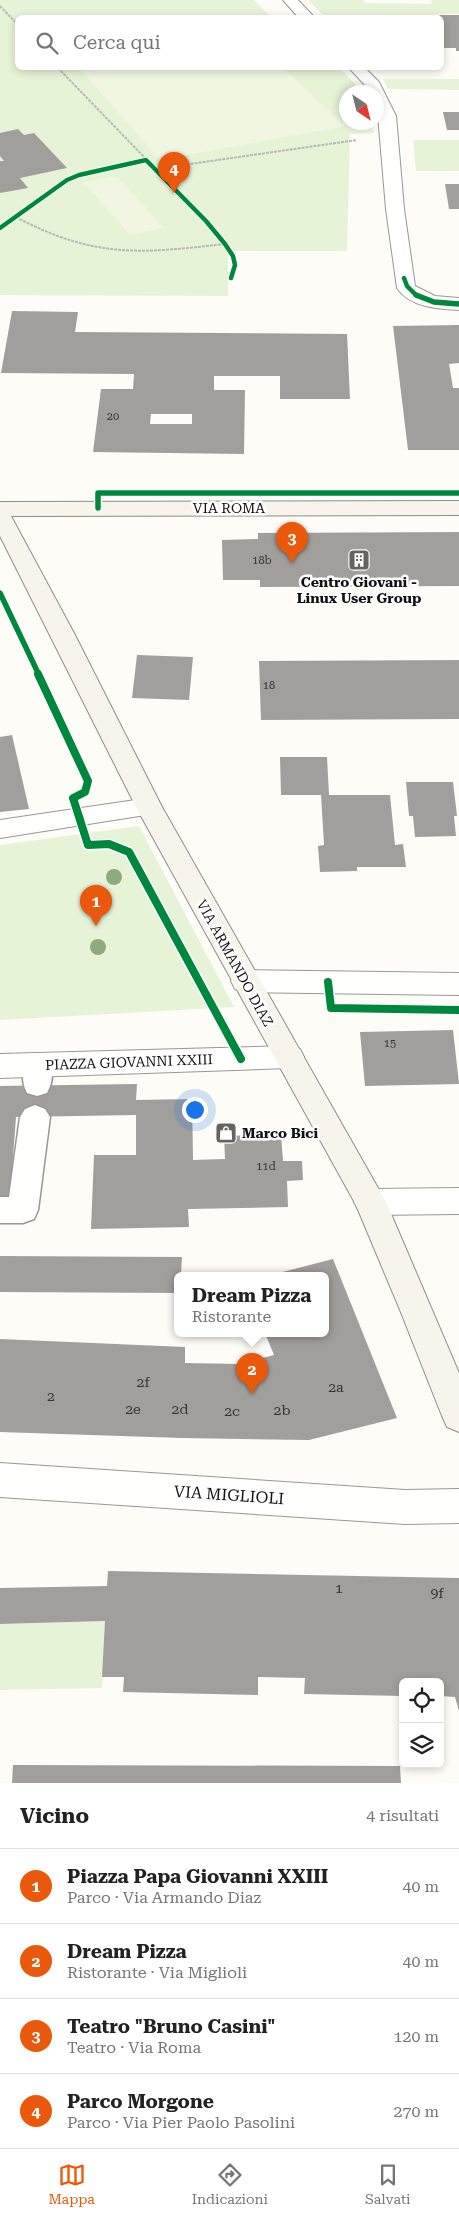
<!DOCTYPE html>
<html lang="it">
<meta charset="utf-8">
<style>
:root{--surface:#fff;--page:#f2f2f2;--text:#222;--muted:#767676;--line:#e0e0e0;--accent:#ea580c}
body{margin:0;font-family:"Roboto Serif",serif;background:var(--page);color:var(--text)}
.controls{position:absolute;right:15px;bottom:15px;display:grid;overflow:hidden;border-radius:8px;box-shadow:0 2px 8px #0003}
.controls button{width:45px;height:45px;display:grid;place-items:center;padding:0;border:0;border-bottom:1px solid var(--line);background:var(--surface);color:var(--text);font:25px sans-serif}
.compass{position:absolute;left:339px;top:85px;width:45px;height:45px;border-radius:50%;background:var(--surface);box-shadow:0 2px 8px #0003;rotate:145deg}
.you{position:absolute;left:194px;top:1109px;width:18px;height:18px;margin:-12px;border:4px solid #fff;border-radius:50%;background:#1a73e8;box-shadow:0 0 0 8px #1a73e833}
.badge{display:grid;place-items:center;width:32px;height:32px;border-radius:50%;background:var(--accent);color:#fff;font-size:16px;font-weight:700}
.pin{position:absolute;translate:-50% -41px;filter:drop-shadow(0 1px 2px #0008)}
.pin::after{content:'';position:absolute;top:26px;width:18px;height:15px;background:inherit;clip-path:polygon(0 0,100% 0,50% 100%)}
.popup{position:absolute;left:174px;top:1272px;width:155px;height:65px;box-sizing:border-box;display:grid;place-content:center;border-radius:8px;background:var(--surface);filter:drop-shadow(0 1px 4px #0005);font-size:16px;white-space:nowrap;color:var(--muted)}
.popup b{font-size:19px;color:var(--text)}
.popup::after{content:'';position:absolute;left:50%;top:100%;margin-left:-10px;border:10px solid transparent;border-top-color:var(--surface)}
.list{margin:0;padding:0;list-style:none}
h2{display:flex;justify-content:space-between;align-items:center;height:65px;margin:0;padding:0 20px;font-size:21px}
h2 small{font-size:16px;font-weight:400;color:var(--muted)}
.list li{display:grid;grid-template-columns:32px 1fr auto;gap:15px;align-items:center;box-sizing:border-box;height:75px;padding:0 20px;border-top:1px solid var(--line)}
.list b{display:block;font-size:19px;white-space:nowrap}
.list p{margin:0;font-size:16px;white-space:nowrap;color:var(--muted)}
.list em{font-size:16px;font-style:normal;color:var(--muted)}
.icon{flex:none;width:28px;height:28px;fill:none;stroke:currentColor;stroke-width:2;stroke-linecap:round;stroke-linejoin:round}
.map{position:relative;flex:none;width:459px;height:1783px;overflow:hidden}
.search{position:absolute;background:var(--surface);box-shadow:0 2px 8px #0003;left:15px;right:15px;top:15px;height:55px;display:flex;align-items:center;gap:12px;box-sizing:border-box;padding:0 18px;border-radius:8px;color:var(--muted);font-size:19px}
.sheet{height:365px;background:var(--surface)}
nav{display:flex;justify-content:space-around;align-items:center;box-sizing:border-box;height:70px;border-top:1px solid var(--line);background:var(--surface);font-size:14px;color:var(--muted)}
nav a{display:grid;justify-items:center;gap:2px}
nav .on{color:var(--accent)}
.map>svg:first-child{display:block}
</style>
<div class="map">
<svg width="459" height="1783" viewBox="0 0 459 1783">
<rect width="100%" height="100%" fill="#fdfcf7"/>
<path fill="#e7f3d7" d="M0,0H254L271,17L18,18V68H340L354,83L359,92H346V122L371,123L374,133L350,134L347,251H228V296L0,295Z
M308,0H363L365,3L432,4L431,0H459V14H438L427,18L325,17Z
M383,79H459V90L388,89Z
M413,140H459V171H416Z
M139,826L234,1007L0,1020V845Z
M105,1621L102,1688L0,1690V1624Z"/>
<path fill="#f0f6e1" d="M79,68H283L345,126L160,160Z
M117,176L164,228L130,235L83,182Z"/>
<path fill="#a19f9c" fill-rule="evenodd" d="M439,15H459V51H456V48H442V18Z
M443,112H459V130H447Z
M18,129L24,135L34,133L67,168L20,178L28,188L0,193V161H4L0,156V133Z
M445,184H459V209H449Z
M12,311L78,312L75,332L347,334L350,399H280V376H214V390H245L244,454L93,452L101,389H133L134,374L1,373ZM151,414H192V424H150Z
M459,325V363L449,364L453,388H459V450H408L393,326Z
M459,532V586L260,587V580H223L222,540L258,539V533Z
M137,655L193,657L189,700L132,698Z
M459,660V719L261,720L259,661Z
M12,735L29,809L0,812V737Z
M280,757H327L329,795H390L395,845L403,844L406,867H357V871L320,872L318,846L324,845L321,795H281Z
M406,782H453L457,816H454L456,836L415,837L413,816H409Z
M453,1030L459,1084L365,1086L360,1032Z
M137,1084L136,1100L192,1099L193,1160L225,1159L224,1136L281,1134L283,1161H302L303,1180L287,1181L288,1207L188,1209L189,1227L91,1229L94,1155H136V1115L16,1117L10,1197L0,1198V1086Z
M0,1256L182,1257L181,1275H178V1293L0,1292Z
M333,1259L397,1418L309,1440L182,1438L0,1432V1339L185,1347V1363L239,1364L274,1355L265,1333H326V1275H271Z
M108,1571L459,1578V1711L455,1697L440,1696V1682H403V1696L304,1694L305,1678L258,1677V1695L123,1692L124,1677H102L105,1621L0,1624V1588L107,1586Z
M13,1765L400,1766L401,1783H12Z"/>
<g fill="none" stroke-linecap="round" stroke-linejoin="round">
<g stroke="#979795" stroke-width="3">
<path id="lane" d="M38,1054L48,1057C54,1069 53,1082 47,1093L37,1096L27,1093C21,1082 22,1069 28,1057Z
M35,1105L45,1109L50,1117L38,1210L34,1219L23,1223H0V1197H9L20,1117L25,1109Z"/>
</g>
<g stroke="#979795" stroke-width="2">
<path id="street" d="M283,0H298L315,18H299Z
M349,68H365L379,82L396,116L404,209L415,286L435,296L459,298V310C438,309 409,307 397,288L386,209L376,92H368L364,84Z
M149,798L158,801L162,807L158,813L0,838V820Z
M245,970L459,973V995L245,992L235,989L231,981L235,973Z
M289,1046L300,1049L304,1057L300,1065L289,1068L0,1078V1054Z
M459,1188V1214L370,1215L359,1211L354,1202L359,1193L370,1189Z
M0,1463L405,1490L459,1489V1523L405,1524L0,1497Z"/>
</g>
<g stroke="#8e8d8b" stroke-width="2">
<path id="secondary" d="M459,501V515L11,516L75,635L162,807L386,1202L459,1373V1432L447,1427L442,1416L400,1310L356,1205L136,807L0,536V502Z"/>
</g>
<path stroke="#b9b9b8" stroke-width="2" stroke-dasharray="3 1" stroke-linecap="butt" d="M0,6L18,25
M58,68L206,221L233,256L235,265L231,278
M155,169L357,140
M16,217C93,258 140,254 224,244
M0,228L67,180L79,175L145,160"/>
<use href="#lane" fill="#fffffe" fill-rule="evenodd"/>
<use href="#street" fill="#fffffe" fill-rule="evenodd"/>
<use href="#secondary" fill="#f6f4eb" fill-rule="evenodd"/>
<g stroke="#fff" stroke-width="6">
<path id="cycleway-far2" d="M0,228L67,180L79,175L146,160L206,221L225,244L233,256L235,265L231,278
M404,278L407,286L417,296"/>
</g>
<g stroke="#fff" stroke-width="8">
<path id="cycleway-far1" d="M416,295L434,302L459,304
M98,508V493H459
M0,593L39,675"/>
</g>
<g stroke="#fff" stroke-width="11">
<path id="cycleway" d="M38,674L88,781L85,792L73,798L88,845L109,844L129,852L241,1059
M328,982L331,1008L459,1010"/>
</g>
<use href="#cycleway-far2" stroke="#00873e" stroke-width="4.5"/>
<use href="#cycleway-far1" stroke="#00873e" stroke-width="5.5"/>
<use href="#cycleway" stroke="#00873e" stroke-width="8"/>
</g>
<g fill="#8cac80">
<circle cx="114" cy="877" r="8"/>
<circle cx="98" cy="947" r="8"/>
</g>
<defs>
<g id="building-square" transform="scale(1.125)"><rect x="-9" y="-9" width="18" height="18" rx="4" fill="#646362" stroke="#fff"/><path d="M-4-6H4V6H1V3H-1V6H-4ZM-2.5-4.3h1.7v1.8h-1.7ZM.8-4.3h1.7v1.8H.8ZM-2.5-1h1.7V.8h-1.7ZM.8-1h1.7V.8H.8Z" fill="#fff"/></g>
<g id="shop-square" transform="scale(1.125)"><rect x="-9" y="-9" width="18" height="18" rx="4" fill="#646362" stroke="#fff"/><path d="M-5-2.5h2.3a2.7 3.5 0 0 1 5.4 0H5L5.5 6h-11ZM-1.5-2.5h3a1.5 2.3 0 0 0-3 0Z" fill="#fff"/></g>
</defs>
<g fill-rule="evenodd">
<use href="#building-square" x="359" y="560"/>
<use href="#shop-square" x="226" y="1133"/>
</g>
<g text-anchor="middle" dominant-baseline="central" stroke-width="5" stroke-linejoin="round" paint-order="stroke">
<g font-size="11" fill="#353434">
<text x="113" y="416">20</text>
<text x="262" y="560">18b</text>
<text x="269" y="685">18</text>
<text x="390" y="1043">15</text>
<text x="266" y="1166">11d</text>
</g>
<g font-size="14" fill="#111" stroke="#fff">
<text x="229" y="508">VIA ROMA</text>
<text transform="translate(235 963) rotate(61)">VIA ARMANDO DIAZ</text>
<text transform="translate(129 1062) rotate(-2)">PIAZZA GIOVANNI XXIII</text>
</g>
<g font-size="14" font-weight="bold" fill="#111" stroke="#fff">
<text x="359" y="582">Centro Giovani -<tspan x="359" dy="16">Linux User Group</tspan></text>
<text x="242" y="1133" text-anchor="start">Marco Bici</text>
</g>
<g font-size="14" fill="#353434">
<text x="143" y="1382">2f</text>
<text x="336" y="1387">2a</text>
<text x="51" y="1396">2</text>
<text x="133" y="1409">2e</text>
<text x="180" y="1409">2d</text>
<text x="282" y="1410">2b</text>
<text x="232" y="1411">2c</text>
<text x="339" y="1588">1</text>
<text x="437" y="1593">9f</text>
</g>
<g font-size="16" fill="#111" stroke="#fff">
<text transform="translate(229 1495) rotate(4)">VIA MIGLIOLI</text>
</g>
</g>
</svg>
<div class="controls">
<button><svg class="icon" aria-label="locate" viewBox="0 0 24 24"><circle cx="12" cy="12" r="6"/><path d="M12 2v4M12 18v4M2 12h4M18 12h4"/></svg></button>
<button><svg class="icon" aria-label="layers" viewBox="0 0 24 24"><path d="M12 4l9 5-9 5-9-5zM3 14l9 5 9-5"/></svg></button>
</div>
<svg class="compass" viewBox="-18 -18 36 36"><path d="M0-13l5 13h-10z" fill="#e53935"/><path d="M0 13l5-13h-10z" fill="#767676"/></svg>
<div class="you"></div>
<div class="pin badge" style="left:96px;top:926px">1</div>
<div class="pin badge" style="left:252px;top:1394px">2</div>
<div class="popup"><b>Dream Pizza</b>Ristorante</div>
<div class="pin badge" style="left:292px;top:563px">3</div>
<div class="pin badge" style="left:174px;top:193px">4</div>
<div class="search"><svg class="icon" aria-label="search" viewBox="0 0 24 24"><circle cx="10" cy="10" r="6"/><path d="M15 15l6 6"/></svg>Cerca qui</div>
</div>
<section class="sheet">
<h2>Vicino<small>4 risultati</small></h2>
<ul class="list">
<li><span class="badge">1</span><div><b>Piazza Papa Giovanni XXIII</b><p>Parco · Via Armando Diaz</p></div><em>40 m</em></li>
<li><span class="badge">2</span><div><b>Dream Pizza</b><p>Ristorante · Via Miglioli</p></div><em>40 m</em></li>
<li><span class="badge">3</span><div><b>Teatro &quot;Bruno Casini&quot;</b><p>Teatro · Via Roma</p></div><em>120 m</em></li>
<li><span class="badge">4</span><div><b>Parco Morgone</b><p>Parco · Via Pier Paolo Pasolini</p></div><em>270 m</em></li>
</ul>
</section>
<nav>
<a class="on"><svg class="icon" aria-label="map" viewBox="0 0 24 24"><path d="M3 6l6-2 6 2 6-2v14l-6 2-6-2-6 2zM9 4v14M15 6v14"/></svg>Mappa</a>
<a><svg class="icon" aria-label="directions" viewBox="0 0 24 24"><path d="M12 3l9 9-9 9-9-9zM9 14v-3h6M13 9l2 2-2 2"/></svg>Indicazioni</a>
<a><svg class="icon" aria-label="saved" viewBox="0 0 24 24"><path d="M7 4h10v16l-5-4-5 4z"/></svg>Salvati</a>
</nav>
